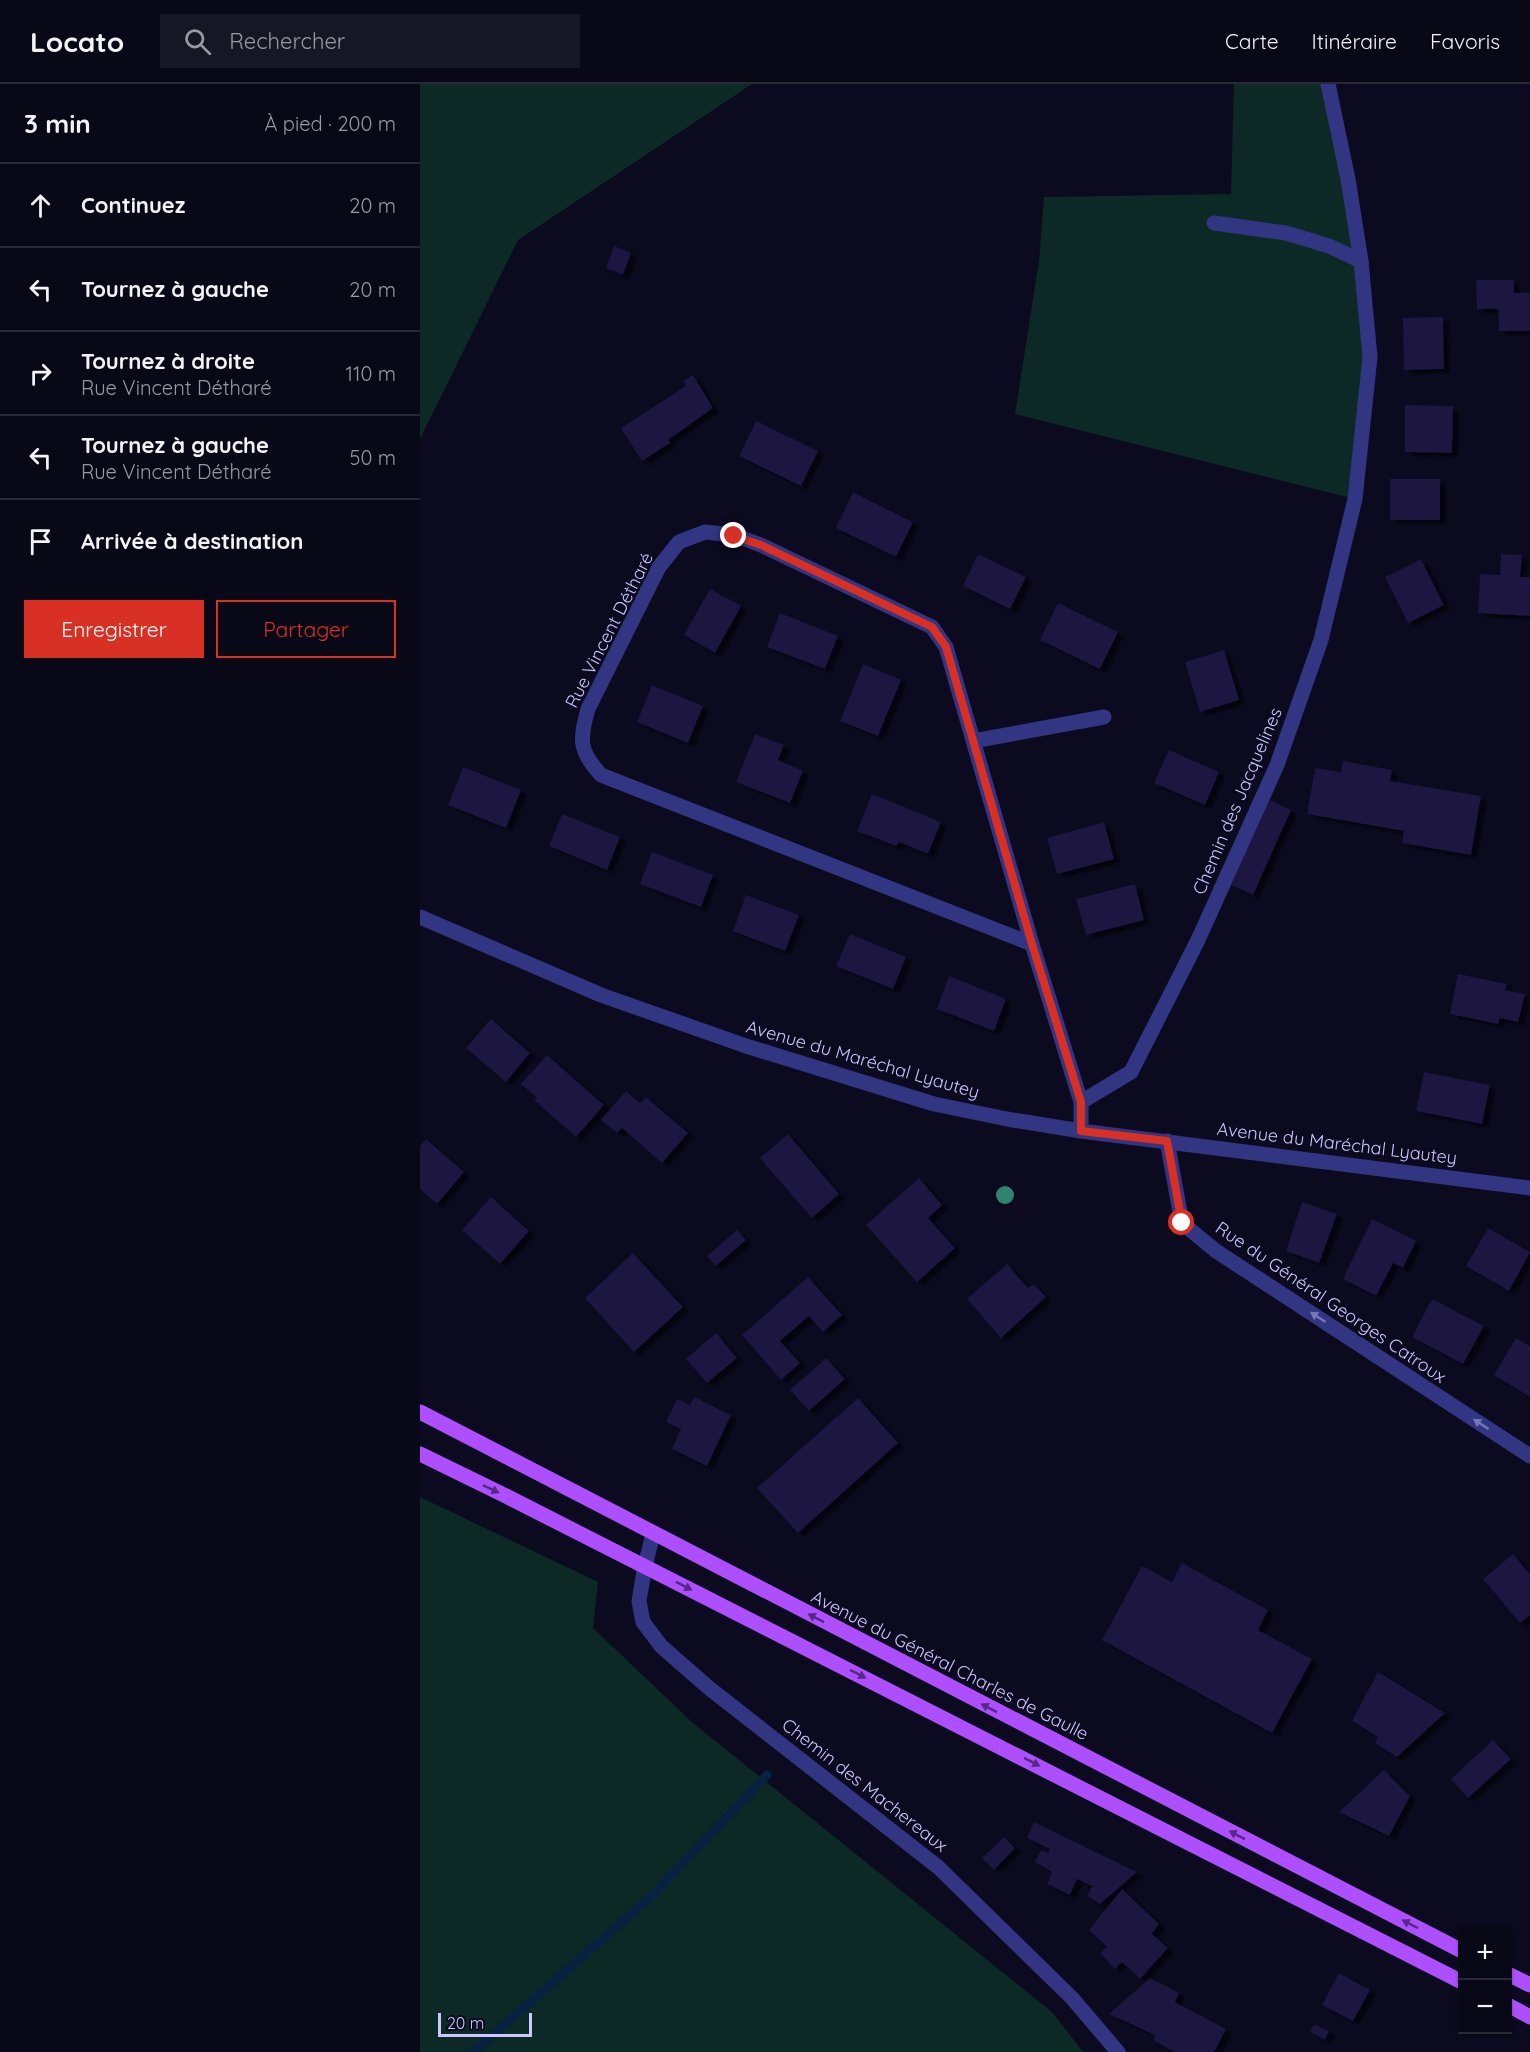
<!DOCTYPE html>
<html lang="fr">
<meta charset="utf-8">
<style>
:root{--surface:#090817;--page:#171624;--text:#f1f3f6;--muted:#999aa1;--line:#292936;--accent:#d93025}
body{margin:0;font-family:Quicksand,sans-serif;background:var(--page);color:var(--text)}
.controls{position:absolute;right:18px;bottom:18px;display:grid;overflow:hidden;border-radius:0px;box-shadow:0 2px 4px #0004}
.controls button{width:54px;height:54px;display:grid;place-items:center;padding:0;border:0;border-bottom:2px solid var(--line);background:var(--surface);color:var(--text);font:30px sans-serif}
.scale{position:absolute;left:18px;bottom:15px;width:94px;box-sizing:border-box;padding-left:6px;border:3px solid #cac8ff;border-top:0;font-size:16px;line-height:21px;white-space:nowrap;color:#cac8ff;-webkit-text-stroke:4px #0c0a1f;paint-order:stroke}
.stop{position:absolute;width:18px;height:18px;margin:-14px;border:4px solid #d93025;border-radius:50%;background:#fff}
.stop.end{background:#d93025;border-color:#fff;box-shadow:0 2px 6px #0008}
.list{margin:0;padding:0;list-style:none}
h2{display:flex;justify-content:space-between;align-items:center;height:78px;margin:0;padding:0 24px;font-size:26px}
h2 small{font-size:20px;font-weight:400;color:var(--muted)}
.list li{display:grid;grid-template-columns:39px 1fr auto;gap:18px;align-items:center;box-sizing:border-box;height:84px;padding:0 24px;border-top:2px solid var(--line)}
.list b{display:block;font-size:22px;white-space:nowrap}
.list p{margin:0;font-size:20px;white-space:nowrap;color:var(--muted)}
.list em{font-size:20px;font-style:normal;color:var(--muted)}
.actions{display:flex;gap:12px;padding:18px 24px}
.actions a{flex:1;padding:14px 0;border:2px solid var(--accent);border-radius:0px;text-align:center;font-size:21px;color:var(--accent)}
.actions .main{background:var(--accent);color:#fff}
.icon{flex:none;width:33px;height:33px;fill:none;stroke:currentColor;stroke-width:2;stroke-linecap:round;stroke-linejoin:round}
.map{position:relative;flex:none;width:1110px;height:1968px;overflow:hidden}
header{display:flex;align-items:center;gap:36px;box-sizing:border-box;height:84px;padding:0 30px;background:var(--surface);border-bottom:2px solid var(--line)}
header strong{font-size:28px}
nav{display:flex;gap:33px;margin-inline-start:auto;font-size:21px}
.search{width:420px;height:54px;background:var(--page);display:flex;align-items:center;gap:15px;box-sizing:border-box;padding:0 21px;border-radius:0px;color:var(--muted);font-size:22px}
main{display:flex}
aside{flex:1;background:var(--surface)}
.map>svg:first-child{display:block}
</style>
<header>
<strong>Locato</strong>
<div class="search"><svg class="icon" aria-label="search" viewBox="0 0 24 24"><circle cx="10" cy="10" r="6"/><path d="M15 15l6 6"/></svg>Rechercher</div>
<nav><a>Carte</a><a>Itinéraire</a><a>Favoris</a></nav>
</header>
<main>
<aside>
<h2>3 min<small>À pied · 200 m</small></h2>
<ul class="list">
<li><svg class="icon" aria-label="ahead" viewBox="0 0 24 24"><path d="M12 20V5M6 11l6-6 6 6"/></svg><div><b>Continuez</b></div><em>20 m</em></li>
<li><svg class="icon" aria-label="left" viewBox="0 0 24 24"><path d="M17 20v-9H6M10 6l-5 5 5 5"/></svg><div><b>Tournez à gauche</b></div><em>20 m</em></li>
<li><svg class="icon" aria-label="right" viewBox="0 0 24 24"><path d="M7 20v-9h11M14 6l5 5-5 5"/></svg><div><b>Tournez à droite</b><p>Rue Vincent Détharé</p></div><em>110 m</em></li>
<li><svg class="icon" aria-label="left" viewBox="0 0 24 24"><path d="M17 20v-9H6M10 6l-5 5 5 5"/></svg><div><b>Tournez à gauche</b><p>Rue Vincent Détharé</p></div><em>50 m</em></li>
<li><svg class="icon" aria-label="arrive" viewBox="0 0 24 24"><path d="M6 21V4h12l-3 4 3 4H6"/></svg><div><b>Arrivée à destination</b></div></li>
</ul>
<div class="actions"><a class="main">Enregistrer</a><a>Partager</a></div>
</aside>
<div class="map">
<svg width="1110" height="1968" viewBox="0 0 1110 1968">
<defs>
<filter id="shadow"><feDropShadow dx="6" dy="4" stdDeviation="1.5" flood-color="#0009"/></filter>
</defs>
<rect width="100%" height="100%" fill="#0c0a1f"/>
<path fill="#0d2926" d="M0,0H332L98,156L0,355Z
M814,0H908L950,273L935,415L595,330L619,177L624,113L811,110Z
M0,1413L178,1498L173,1544L273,1639L632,1928L663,1968H0Z"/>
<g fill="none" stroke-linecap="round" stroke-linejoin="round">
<path stroke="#072141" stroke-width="9" d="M53,1968L235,1809L347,1691"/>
</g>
<path fill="#1a1541" filter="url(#shadow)" d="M194,162L211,169L203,191L186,184Z
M1056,196H1094V209H1110V247H1079L1078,225H1057Z
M1023,233L1024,285L984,286L983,234Z
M273,291L293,324L248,356L250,359L222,377L201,344L266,302L263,297Z
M985,321L1033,322L1032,369L985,368Z
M336,337L398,367L381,402L319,372Z
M970,395H1020V436H970Z
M433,408L493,438L476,473L416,444Z
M558,470L606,493L590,525L543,502Z
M1081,470L1102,471L1100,493H1110V532L1058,529L1060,490L1080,491Z
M1001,475L1024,521L988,539L965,493Z
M290,505L321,522L295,569L264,551Z
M638,519L698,548L680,585L620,556Z
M360,529L418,552L405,585L347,563Z
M804,566L819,616L780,628L765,578Z
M443,580L481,596L458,652L420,637Z
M232,601L283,622L268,659L217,638Z
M335,650L364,661L358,676L383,687L370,719L316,698Z
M749,666L799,688L785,721L734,699Z
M923,677L972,686L970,697L1061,712L1051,771L982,759L984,747L887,730L895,684L921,688Z
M43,683L101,706L86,744L28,721Z
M452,710L521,738L508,770L479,758L476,762L437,747Z
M849,716L871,726L833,811L811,801Z
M142,730L200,753L187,786L129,762Z
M684,738L694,775L637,790L627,754Z
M232,768L293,791L281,823L220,800Z
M715,800L724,836L666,851L656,815Z
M326,811L379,831L365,867L313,847Z
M430,850L486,873L473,905L416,882Z
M1038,890L1087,900L1085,906L1105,910L1098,938L1080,934L1078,940L1030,930Z
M529,892L586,915L574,947L517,925Z
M71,935L110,969L86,998L46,964Z
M127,971L184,1021L156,1053L114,1016L117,1014L101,1000Z
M1004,988L1070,1001L1062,1040L996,1027Z
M206,1007L220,1019L226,1013L268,1049L242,1079L202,1044L197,1049L181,1036Z
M368,1050L419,1110L392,1134L340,1074Z
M6,1055L44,1088L17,1120L0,1105V1062Z
M499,1094L522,1121L508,1134L535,1164L497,1198L446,1141Z
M71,1113L109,1147L80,1180L42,1146Z
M882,1118L917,1130L899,1179L866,1167Z
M952,1135L996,1157L983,1184L973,1179L956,1212L923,1195Z
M1068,1144L1110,1168L1089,1207L1046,1182Z
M317,1146L326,1156L296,1182L287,1172Z
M213,1169L263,1223L214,1268L165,1214Z
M587,1180L608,1204L614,1200L626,1213L581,1254L547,1215Z
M388,1193L422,1231L403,1248L389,1232L360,1257L380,1279L361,1296L322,1251Z
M1012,1215L1064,1242L1043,1280L992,1253Z
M296,1249L317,1274L287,1299L266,1275Z
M1096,1254L1110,1262V1313L1074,1291Z
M406,1274L425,1295L389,1327L370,1306Z
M274,1313L311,1331L287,1382L252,1365L261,1345L246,1338L257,1315L270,1321Z
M438,1314L478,1359L378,1449L337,1404Z
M1093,1470L1110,1490V1531L1100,1539L1063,1495Z
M762,1479L848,1526L838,1546L892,1575L852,1649L682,1556L722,1482L752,1498Z
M958,1588L1025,1629L977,1673L955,1659L958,1653L932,1637Z
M1073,1656L1091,1675L1048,1714L1031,1695Z
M964,1686L990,1712L969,1752L919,1728Z
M614,1738L717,1788L680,1820L667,1812L672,1802L657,1795L650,1811L627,1800L632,1788L615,1778L621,1766L628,1769L630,1765L607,1754Z
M584,1753L595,1764L574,1786L562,1774Z
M702,1805L739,1840L732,1850L748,1864L720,1895L702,1878L695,1885L680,1869L687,1863L669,1846Z
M919,1889L950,1906L933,1937L902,1921Z
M730,1894L759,1909L755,1918L806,1945L794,1968H754L733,1956L735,1951L689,1930Z
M894,1940L909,1947L905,1956L890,1948Z"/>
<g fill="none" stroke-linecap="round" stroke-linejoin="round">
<path stroke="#313582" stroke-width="15" d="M794,139L866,149L909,162L941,177"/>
<path stroke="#313582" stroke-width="15" d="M553,657L684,633
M0,833L181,911L326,962L514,1020L587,1035L661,1047L1110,1104
M612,860L181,691C159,667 159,656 168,625L239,483L259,458L285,448L314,451L341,461L512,543L526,563L612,860L661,1018V1047
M661,1018L711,988L778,856L857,681L901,556L935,415L950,273L941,177L928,95L908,0
M747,1057L762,1139L796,1167L1110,1372
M233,1450L225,1482L219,1517L223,1538L241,1562L289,1604L518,1783L652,1914L698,1968"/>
<path stroke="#ae4fff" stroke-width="15" d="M0,1328L1042,1867
M0,1370L84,1411L1042,1898
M1088,1890L1110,1901
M1088,1921L1110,1933"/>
</g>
<circle fill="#2f8471" cx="585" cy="1111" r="9"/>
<defs><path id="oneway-solid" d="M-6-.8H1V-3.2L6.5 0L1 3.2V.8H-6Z" transform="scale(1.5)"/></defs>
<g fill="#7677ba">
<use href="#oneway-solid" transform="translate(898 1233) rotate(-147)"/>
<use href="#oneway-solid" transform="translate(1061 1340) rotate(-147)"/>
</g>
<g fill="#552984">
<use href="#oneway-solid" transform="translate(71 1405) rotate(26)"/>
<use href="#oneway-solid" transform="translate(264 1502) rotate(27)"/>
<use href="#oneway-solid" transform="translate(396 1534) rotate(-153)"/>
<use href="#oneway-solid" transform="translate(438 1590) rotate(27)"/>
<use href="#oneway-solid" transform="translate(569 1624) rotate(-153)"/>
<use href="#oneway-solid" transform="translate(612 1678) rotate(27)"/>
<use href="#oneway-solid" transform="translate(817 1751) rotate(-153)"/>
<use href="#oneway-solid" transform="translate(990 1840) rotate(-153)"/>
</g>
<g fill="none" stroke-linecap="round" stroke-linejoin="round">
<path stroke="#d93025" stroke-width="8" d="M314,452L341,461L512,543L526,563L612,860L661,1018V1047L747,1057L762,1139"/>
</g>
<g text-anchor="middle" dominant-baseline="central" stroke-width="5" stroke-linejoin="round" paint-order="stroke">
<g font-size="18" fill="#cac8ff" stroke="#0c0a1f">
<text transform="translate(189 546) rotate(-63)">Rue Vincent Détharé</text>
<text transform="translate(817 717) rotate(-67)">Chemin des Jacquelines</text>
<text transform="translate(443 975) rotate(16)">Avenue du Maréchal Lyautey</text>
<text transform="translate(917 1059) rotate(7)">Avenue du Maréchal Lyautey</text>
<text transform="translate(911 1218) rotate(34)">Rue du Général Georges Catroux</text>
<text transform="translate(530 1581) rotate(27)">Avenue du Général Charles de Gaulle</text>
<text transform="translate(445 1701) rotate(38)">Chemin des Machereaux</text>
</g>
</g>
</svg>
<div class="controls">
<button>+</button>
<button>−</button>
</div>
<div class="scale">20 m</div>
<div class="stop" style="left:762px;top:1139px"></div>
<div class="stop end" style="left:314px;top:452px"></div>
</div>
</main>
